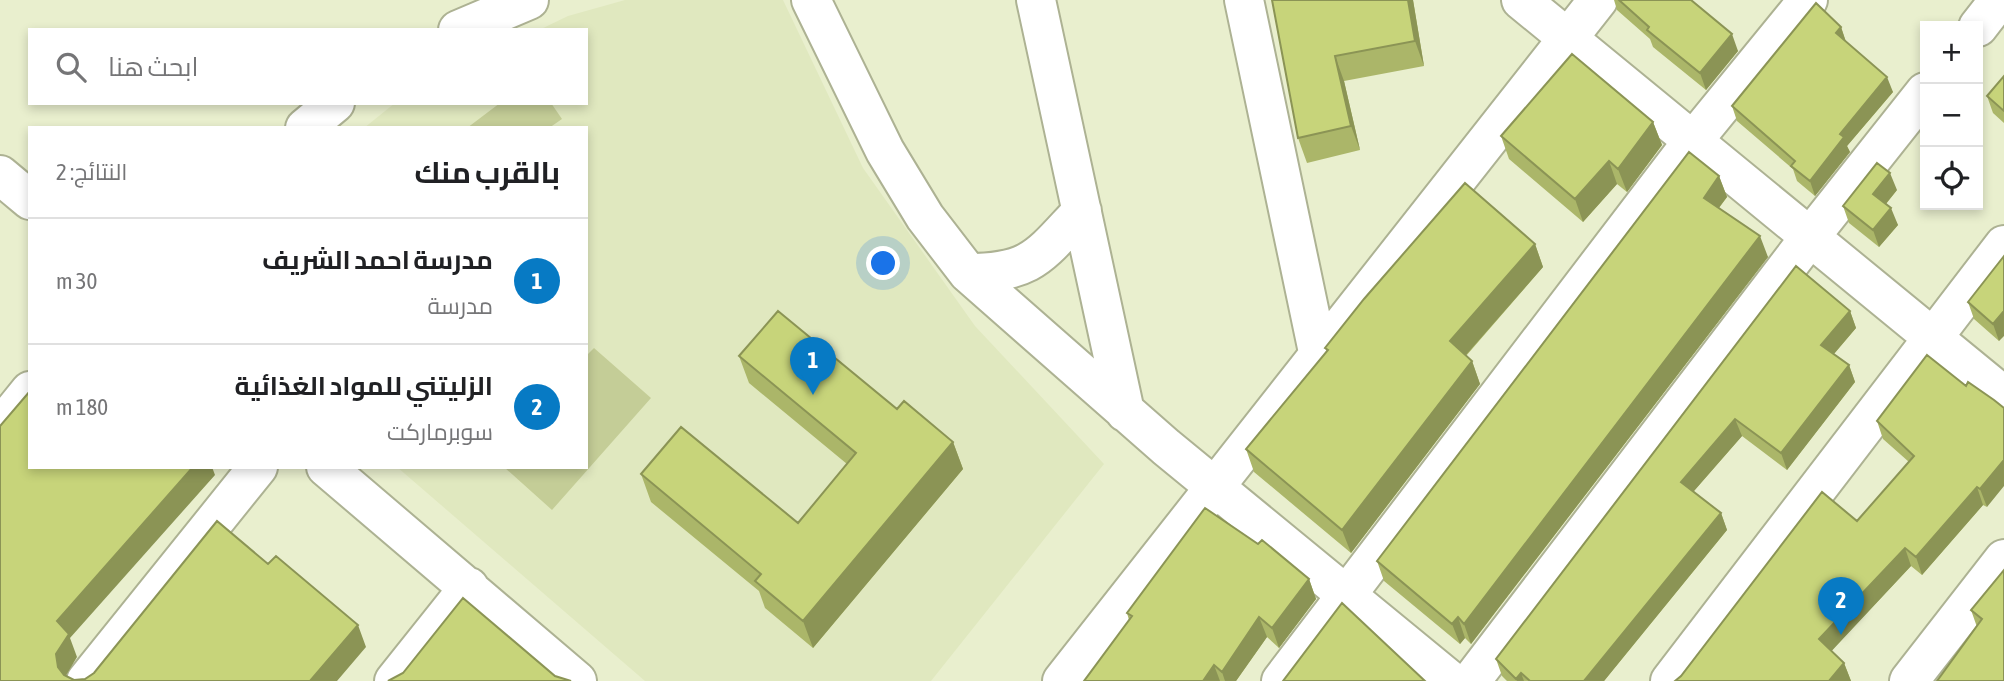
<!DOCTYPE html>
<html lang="ar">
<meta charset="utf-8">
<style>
:root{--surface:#fff;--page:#f6f6f6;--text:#202124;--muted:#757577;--line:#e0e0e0;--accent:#077ac4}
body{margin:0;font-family:"Asap Condensed",Cairo,sans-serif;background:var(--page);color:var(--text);direction:rtl}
.controls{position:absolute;right:21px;top:21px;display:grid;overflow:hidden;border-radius:0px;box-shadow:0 4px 10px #0003}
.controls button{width:63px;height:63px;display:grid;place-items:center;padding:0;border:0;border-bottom:2px solid var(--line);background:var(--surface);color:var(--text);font:35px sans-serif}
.you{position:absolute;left:884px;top:264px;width:24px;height:24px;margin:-18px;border:5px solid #fff;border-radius:50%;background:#1a73e8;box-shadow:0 0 0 10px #1a73e833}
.badge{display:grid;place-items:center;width:46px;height:46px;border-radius:50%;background:var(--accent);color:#fff;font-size:23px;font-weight:700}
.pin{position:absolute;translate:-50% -58px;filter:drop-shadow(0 2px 4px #0008)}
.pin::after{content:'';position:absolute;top:37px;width:24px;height:21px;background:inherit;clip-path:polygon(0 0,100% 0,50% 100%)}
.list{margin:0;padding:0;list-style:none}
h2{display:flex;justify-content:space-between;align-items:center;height:91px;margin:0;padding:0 28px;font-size:30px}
h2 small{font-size:23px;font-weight:400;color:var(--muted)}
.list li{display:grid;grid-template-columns:46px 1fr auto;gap:21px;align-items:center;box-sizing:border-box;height:126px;padding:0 28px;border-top:2px solid var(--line)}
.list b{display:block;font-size:26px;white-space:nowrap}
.list p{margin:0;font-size:23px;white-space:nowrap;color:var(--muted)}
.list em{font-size:23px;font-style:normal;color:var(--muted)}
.icon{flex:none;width:38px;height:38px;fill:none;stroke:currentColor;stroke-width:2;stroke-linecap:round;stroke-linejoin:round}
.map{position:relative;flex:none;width:2004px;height:681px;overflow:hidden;direction:ltr}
.search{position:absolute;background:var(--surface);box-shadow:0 4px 10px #0003;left:28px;top:28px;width:560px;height:77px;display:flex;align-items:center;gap:18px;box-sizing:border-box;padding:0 24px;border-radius:0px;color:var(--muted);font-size:26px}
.panel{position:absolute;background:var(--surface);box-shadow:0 4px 10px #0003;left:28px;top:126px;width:560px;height:343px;border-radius:0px;direction:rtl}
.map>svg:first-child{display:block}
</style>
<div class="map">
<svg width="2004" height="681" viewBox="0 0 2004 681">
<rect width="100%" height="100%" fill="#e9efce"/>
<path fill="#e0e8bf" d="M625,0H783L863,168L975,326L1104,464L931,681H645L397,467H586V128H364L395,103H586V30H539L568,16Z"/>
<path fill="#c4cd97" d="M500,103H551L562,119L549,128H467Z
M594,348L651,398L552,510L504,467H586V356Z"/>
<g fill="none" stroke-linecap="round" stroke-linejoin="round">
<g stroke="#adb293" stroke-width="42">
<path id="minor" d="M811,0L885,151L925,217L968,273L1166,447L1451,681
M1036,0L1125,412
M1244,0L1318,352
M1521,0L2004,396
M1978,27L1999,0
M458,30L529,0
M305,128L335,103
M0,175L30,200
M968,273C1033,273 1040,255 1082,211
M0,428L30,391
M326,467L577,681
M86,681L258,467
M394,681L469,587
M1062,681L1598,0
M1281,681L1692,142L1808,0
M1471,681L1810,237L1925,92
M1670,681L2004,245
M1909,681L2004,559"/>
</g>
<use href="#minor" stroke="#fff" stroke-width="38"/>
</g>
<path fill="#abb669" d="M1272,0H1413L1424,66L1344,81L1360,150L1307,163L1298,138Z
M1614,0H1691L1738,51L1706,90L1653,47L1650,39L1617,10Z
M1841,27L1846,42L1893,92L1847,146L1850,152L1815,196L1797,181L1793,169L1737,121L1732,106Z
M2004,76V123L1993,113L1987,96Z
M1653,122L1662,145L1627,192L1617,184L1583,222L1509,159L1501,136Z
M1719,176L1727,197L1719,208L1768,257L1471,644L1465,638L1460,644L1384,581L1377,561Z
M1897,190L1886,204L1898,225L1879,247L1849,223L1843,206Z
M1535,244L1543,267L1466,356L1472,361L1480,384L1351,553L1254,472L1246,449L1327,352L1325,348Z
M2004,256L1999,341L1974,319L1968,302Z
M1796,266L1850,311L1856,328L1834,354L1849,365L1855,382L1787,470L1742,436L1693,492L1721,513L1727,530L1604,681H1507L1502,676L1496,659Z
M739,356L897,409L953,442L963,469L813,648L765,608L759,591L651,502L641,474L798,523L847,464L749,383Z
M1966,386L1987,507L1983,505L1922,575L1911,566L1831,651L1844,663L1851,681H1675L1857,521L1909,462L1883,439L1877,421Z
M2004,570V681L1977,627L1971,610Z
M1309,579L1316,599L1279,648L1267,637L1236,681H1084L1129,620L1127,613Z"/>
<path fill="#8b9455" d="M1408,0H1413L1424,66L1415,41Z
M1841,27L1846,42L1836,33Z
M1732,34L1738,51L1706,90L1700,73Z
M1335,56L1344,81L1360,150L1351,126Z
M1887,77L1893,92L1847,146L1850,152L1815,196L1810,181L1840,134Z
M1653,122L1662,145L1627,192L1618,169Z
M1609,161L1617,184L1583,222L1575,199Z
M1890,173L1897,190L1880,211L1873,194Z
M1719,176L1727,197L1711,218L1704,198Z
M1891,208L1898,225L1879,247L1873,230Z
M1760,236L1768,257L1471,644L1464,624Z
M1535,244L1543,267L1458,364L1450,341Z
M1850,311L1856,328L1827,362L1821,345Z
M2004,311V336L1999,341L1993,324Z
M1472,361L1480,384L1351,553L1342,530Z
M1849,365L1855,382L1787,470L1781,453Z
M1735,419L1742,436L1687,499L1681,482Z
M953,442L963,469L813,648L803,621Z
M2004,460V486L1987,507L1980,489Z
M193,467H212L215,475L70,638L77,657L65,677L58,667L56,654L57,621Z
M1977,487L1983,505L1922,575L1916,557Z
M1721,513L1727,530L1604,681H1584Z
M1905,548L1911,566L1826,657L1819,639Z
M1309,579L1316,599L1279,648L1272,628Z
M1259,617L1267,637L1236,681H1225L1222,672Z
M1458,617L1465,638L1460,644L1452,624Z
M358,625L366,647L337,681H310Z
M1844,663L1851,681H1829Z
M1214,665L1220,681H1203Z
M1521,673L1524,681H1517L1516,679Z"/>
<path fill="#c7d47a" stroke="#8b9455" stroke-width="2" d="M1272,0H1408L1415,41L1335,56L1351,126L1298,138Z
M1619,0H1691L1732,34L1700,73L1647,30L1649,27Z
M1816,3L1841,27L1836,33L1887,77L1840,134L1844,137L1810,181L1791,166L1795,161L1732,106Z
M1572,54L1653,122L1618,169L1609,161L1575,199L1501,136Z
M2004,76V111L1987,96Z
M1689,152L1719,176L1704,198L1760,236L1464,624L1458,617L1452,624L1377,561Z
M1877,163L1890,173L1873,194L1891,208L1873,230L1843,206Z
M1465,183L1535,244L1450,341L1472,361L1342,530L1246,449L1328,350L1325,348L1364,299Z
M2004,256V311L1993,324L1968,302Z
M1796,266L1850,311L1821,345L1849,365L1781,453L1735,419L1681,482L1721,513L1584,681H1530L1521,673L1516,679L1496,659Z
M778,311L897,409L904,401L953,442L803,621L755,581L761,574L641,474L681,427L798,523L856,453L739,356Z
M1927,355L1966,386L1968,382L1994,400L2004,408V460L1980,489L1977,487L1916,557L1905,548L1819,639L1844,663L1829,681H1675L1681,676L1822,492L1857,521L1914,456L1877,421Z
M30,391V467H193L57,621L69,634L56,654L58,667L64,675L74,680L85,679L94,673L217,521L268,564L276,556L358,625L310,681H0V426Z
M1205,508L1258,544L1262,540L1309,579L1272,628L1259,617L1222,672L1214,665L1203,681H1084L1132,616L1127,613Z
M2004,570V681H1937L1982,619L1971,610Z
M463,598L555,676L571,681H388L403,673Z
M1342,603L1425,681H1283Z"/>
</svg>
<div class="controls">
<button>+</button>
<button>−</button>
<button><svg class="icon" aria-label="locate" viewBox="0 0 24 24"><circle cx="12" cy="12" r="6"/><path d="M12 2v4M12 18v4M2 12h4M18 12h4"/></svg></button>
</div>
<div class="you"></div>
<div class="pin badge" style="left:813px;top:395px">1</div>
<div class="pin badge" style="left:1841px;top:635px">2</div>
<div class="search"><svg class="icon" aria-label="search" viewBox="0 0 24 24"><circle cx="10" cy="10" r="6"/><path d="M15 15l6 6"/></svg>ابحث هنا</div>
<section class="panel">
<h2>بالقرب منك<small>النتائج: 2</small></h2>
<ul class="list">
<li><span class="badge">1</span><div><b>مدرسة احمد الشريف</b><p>مدرسة</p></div><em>30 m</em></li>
<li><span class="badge">2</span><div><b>الزليتني للمواد الغذائية</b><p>سوبرماركت</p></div><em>180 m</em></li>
</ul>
</section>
</div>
